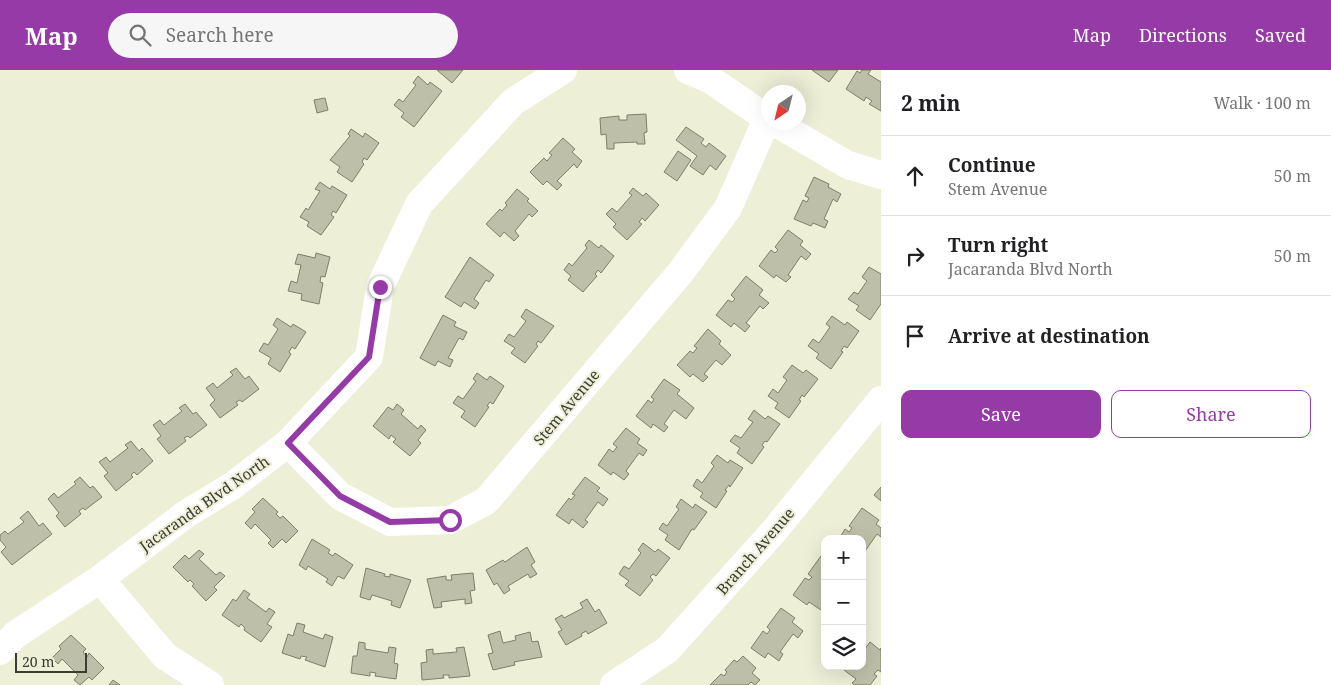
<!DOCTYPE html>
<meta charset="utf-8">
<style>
:root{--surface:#fff;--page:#f6f6f6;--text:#202124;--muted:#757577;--line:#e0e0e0;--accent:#953aa6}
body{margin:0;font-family:"Noto Serif",serif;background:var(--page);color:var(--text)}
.controls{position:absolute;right:15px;bottom:15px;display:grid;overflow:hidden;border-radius:10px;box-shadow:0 5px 20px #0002}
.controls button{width:45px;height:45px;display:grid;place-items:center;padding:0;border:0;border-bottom:1px solid var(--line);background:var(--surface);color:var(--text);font:25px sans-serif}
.compass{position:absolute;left:761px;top:15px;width:45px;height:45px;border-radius:50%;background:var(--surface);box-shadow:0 5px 20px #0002;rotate:215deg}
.scale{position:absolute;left:15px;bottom:12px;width:72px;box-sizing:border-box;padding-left:5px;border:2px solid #3b3c33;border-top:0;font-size:14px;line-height:18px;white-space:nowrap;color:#3b3c33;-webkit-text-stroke:4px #edefd7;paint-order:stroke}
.stop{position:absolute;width:15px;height:15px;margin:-11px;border:4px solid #953aa6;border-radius:50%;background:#fff}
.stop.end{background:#953aa6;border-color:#fff;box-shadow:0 1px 5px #0008}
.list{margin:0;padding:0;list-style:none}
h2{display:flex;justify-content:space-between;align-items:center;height:65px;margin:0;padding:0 20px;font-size:21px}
h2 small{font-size:16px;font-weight:400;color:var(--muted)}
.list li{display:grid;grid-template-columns:32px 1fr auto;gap:15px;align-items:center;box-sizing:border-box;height:80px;padding:0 20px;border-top:1px solid var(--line)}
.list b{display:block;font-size:19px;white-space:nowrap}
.list p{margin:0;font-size:16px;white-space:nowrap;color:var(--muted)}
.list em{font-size:16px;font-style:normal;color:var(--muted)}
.actions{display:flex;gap:10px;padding:15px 20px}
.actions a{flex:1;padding:11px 0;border:1px solid var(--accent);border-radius:10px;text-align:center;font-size:18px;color:var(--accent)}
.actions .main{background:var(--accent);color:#fff}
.icon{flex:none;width:28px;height:28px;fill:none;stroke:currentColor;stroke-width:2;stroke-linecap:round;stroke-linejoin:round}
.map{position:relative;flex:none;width:881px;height:615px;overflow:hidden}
header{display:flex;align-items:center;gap:30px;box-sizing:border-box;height:70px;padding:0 25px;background:var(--accent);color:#fff}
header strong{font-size:24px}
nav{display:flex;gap:28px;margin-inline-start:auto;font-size:18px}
.search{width:350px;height:45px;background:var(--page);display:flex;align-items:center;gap:12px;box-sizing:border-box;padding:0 18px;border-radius:28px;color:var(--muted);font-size:19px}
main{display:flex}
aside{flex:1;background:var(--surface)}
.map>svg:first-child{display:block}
</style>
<header>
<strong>Map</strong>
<div class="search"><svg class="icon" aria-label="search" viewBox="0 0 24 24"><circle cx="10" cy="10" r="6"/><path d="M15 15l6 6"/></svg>Search here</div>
<nav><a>Map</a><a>Directions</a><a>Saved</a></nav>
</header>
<main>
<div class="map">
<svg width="881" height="615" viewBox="0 0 881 615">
<rect width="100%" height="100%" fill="#edefd7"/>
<path fill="#bdbfa8" stroke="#7d7f69" d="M437,0H463L452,13Z
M812,0H838L829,12Z
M862,0H871L868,4L881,12V41L869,34L872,31L866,27L864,31L846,19L857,1L860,3Z
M418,6L428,15L430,12L442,21L414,57L401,47L404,43L394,35L399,29L403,32L416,15L413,13Z
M325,28L328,40L317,43L314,30Z
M646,44L647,62L644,63L645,74H637V72L614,73V79H607L606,64L601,65L600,48L619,46V50H627V45Z
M686,57L704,69L701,73L706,77L709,73L726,86L716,100L710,95L703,105L690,96L697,86L676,70Z
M351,59L363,67L365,63L379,73L367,90L364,88L362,92L364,94L352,112L337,102L340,97L330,90L350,66L348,64Z
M563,68L575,79L572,82L582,91L577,98L574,94L557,111L562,115L557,120L547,111L543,115L530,102L544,88L547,91L552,85L549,83Z
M678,81L691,90L677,111L664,102Z
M814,107L829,114L828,117L841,124L837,132L833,129L824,149L828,151L825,158L813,153L811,156L794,149L803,130L807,132L809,128L805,126Z
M320,112L330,119L332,116L347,125L336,143L333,141L331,145L334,147L321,165L307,156L309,152L300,147L306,138L308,140L320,121L315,119Z
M633,118L643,126L646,123L659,135L645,151L642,148L639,152L642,154L627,170L613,157L616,154L606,144L612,138L617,142L632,125L629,123Z
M517,119L529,129L527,131L538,141L532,147L529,144L515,161L519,166L514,171L504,162L500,167L486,154L500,139L502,141L507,135L505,133Z
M788,160L803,171L800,175L811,184L806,190L801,186L788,205L791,207L786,212L776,205L774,208L759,196L771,180L775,183L778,180L775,177Z
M589,170L599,178L601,175L614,186L601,203L598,200L595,204L597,206L583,222L568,210L571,206L564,200L569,193L572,196L587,178L585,175Z
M316,183L330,187L325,207L321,206L320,212L323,213L319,234L301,230L302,224L288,221L291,211L297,213L301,195L295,194L298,184L315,188Z
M470,187L494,205L489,212L486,210L474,229L479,233L475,239L464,232L461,237L445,227Z
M869,197L881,204V234L870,250L856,240L859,236L848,229L854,222L858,224L867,211L862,207Z
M746,206L763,220L759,225L769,233L763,239L760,236L746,253L750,256L745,262L734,253L731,257L716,245L728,230L732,232L735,229L731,225Z
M526,239L554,256L541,273L538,271L536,274L538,276L525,293L511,283L515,278L504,271L509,264L514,267L526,251L521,247Z
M443,245L456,252L454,256L467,262L463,270L459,268L448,288L453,290L450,297L438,291L435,296L420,288Z
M832,246L845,255L847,252L859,261L847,278L844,276L841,281L843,282L831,299L816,288L819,284L808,276L813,269L819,273L830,257L826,254Z
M277,248L291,257L293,254L306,262L295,279L292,277L289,282L291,284L280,302L268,294L271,288L259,281L264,273L268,275L278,259L273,255Z
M708,259L721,271L719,274L731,285L722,295L716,290L704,304L708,307L703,312L693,304L690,307L677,295L690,281L693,283L697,278L694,276Z
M792,295L803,303L806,300L818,309L804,327L802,325L799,330L801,331L789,348L775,338L778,333L768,326L773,319L778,323L787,310L783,307Z
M236,298L245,309L249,306L259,319L242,332L240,330L236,332L238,335L220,348L210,335L215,330L206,318L213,313L217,318L233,305L230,302Z
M477,303L487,310L490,306L504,316L493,334L490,332L487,336L489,337L475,357L461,347L465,341L453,333L458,326L463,329L476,311L473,309Z
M664,309L680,320L677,324L694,338L686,349L674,340L664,354L668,357L664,362L653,354L651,358L636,346L648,330L652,333L654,329L651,327Z
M185,334L193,344L196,342L207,355L190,368L188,366L184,368L186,371L169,384L157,369L161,366L153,355L160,350L164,355L182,341L179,338Z
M397,334L404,340L401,344L418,359L421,355L426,360L418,370L421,373L410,386L393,372L396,369L391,365L389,369L373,356L388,337L393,340Z
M754,340L765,349L768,346L780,354L767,372L765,371L762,375L764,377L752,394L737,383L740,378L730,371L735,365L741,368L753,352L748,349Z
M626,358L640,369L637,373L647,380L643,386L639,383L626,401L629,404L624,410L613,402L611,405L598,395L609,379L613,382L617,377L613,374Z
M131,371L139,381L142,378L153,391L137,405L134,402L131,405L133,407L116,421L104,406L108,403L99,392L106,387L110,392L128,378L125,375Z
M717,385L728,393L730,390L743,398L730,417L729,415L725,420L727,421L716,438L700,427L703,423L693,416L697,409L702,413L714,396L711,393Z
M80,407L90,418L93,416L102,427L85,440L83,438L79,441L81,444L65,457L56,446L59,443L48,429L54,423L58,428L76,414L74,412Z
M585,407L600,418L597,421L608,429L603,436L598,432L585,450L588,452L583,458L572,449L569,454L556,445L569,428L571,430L575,425L572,424Z
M881,417V431L874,425Z
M263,428L278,442L276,444L280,448L283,446L298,461L286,473L282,469L273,478L268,473L271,470L255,454L251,459L245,453L255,442L252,439Z
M681,429L693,438L695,434L707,442L694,460L692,459L679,480L665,470L668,465L659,459L663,453L667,456L679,439L676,437Z
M862,438L879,450L876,454L881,458V467L877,464L863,484L865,485L862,490V469H839L845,459L849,462L852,458L849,456Z
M28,441L39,456L43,453L52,464L12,495L1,482L6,477L0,470V465L5,461L8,464L24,452L20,448Z
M312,469L330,480L328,483L333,486L335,483L353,495L344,509L338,506L332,516L326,512L328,509L308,496L306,500L299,495Z
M643,473L655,482L658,479L670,488L656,506L653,504L650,507L653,510L640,526L625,515L629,511L619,504L624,496L629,499L641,483L638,480Z
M527,477L535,492L531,495L537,504L530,508L528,504L508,516L510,520L504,524L497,513L494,515L486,500L503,490L505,492Z
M199,480L204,484L199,489L216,505L220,502L225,506L214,517L217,520L206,531L192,516L194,514L190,510L188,512L173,497L185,485L189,489Z
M821,486L825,489V529L822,533L825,535L821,540L809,532L807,535L793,525L805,508L809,510L812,507L808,504Z
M366,498L385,504L384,506L390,507V504L411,510L400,538L391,535L392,531L372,525L370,530L360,527Z
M473,503L475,520L470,521L472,533L465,534V529L441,532L442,537L434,538L427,509L446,506V510H452L451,505Z
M244,520L250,524L247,528L266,542L269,538L275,542L267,554L272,557L261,572L244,560L245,558L241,554L239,557L222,545L233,529L236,531Z
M587,529L595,542L599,539L607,553L588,564L586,561L581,564L582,566L566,575L558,562L562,560L555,549L562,545L564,548L583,538L580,533Z
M781,538L795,548L792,552L803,561L798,568L793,564L780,582L783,584L779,591L768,583L765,588L751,578L763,561L767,564L770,560L767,557Z
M297,553L305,555L303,562L323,569L325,564L333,567L325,597L305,590L307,587L301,586L300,589L282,583L288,564L293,566Z
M500,561L503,573L516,570L515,566L530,562L532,572L538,571L542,587L514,592L515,595L493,600L488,584L493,583L488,565Z
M71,565L86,579L83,582L87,587L89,583L104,598L92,610L89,607L80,615L74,610L78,605L62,589L58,594L52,588L61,579L59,576Z
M359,572L365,573V579L388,583L389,577L396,578L394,593L398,594L396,609L375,606L376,603L370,602V606L351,603L353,586H357Z
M870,572L880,580L881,578V602L878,600L874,604L877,606L870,615H855L852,613L856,609L844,600L848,596H862V587L866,582L864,580Z
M464,577L470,606L449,608V605H443L444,608L422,610L421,593L427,592L426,580L433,579V584L457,582L456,578Z
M743,586L756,598L752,603L760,610L755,615L751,612L748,615H710L721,604L724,606L727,602L725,600L734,590L737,592Z
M113,610L120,615H109Z"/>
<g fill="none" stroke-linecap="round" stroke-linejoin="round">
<path stroke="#fff" stroke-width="28" d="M688,0L711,10L768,49
M774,52L848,95L881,105
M288,373L340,426L390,452L450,450L486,431L680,203L728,138L767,49
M100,509L165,586L210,615
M0,581L15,565L100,509L186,444L232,416L288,373L369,287L380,217L419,134L513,32L563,0
M614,615L667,580L774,461L881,330"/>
</g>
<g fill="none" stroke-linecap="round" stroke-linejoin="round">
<path stroke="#953aa6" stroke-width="6" d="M380,217L369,287L288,373L340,426L390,452L450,450"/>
</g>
<g text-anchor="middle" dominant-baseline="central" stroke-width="4" stroke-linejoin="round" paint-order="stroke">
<g font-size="15" fill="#3b3c33" stroke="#edefd7">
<text transform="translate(566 337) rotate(-50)">Stem Avenue</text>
<text transform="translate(204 433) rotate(-35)">Jacaranda Blvd North</text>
<text transform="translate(755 481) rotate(-49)">Branch Avenue</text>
</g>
</g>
</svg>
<div class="controls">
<button>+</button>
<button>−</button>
<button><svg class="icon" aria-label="layers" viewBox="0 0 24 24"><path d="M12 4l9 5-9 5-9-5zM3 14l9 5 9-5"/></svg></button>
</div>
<svg class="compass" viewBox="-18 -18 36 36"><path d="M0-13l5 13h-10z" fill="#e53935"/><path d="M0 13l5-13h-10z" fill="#757577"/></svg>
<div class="scale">20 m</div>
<div class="stop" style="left:450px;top:450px"></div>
<div class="stop end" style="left:380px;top:217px"></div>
</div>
<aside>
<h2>2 min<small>Walk · 100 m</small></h2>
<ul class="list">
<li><svg class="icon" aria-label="ahead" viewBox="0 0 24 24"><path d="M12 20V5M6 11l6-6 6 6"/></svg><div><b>Continue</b><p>Stem Avenue</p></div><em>50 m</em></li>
<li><svg class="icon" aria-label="right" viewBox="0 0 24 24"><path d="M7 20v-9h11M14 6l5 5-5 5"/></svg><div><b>Turn right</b><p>Jacaranda Blvd North</p></div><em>50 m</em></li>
<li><svg class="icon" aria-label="arrive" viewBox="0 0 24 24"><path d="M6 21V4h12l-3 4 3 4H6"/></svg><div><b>Arrive at destination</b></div></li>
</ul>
<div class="actions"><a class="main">Save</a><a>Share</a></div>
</aside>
</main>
